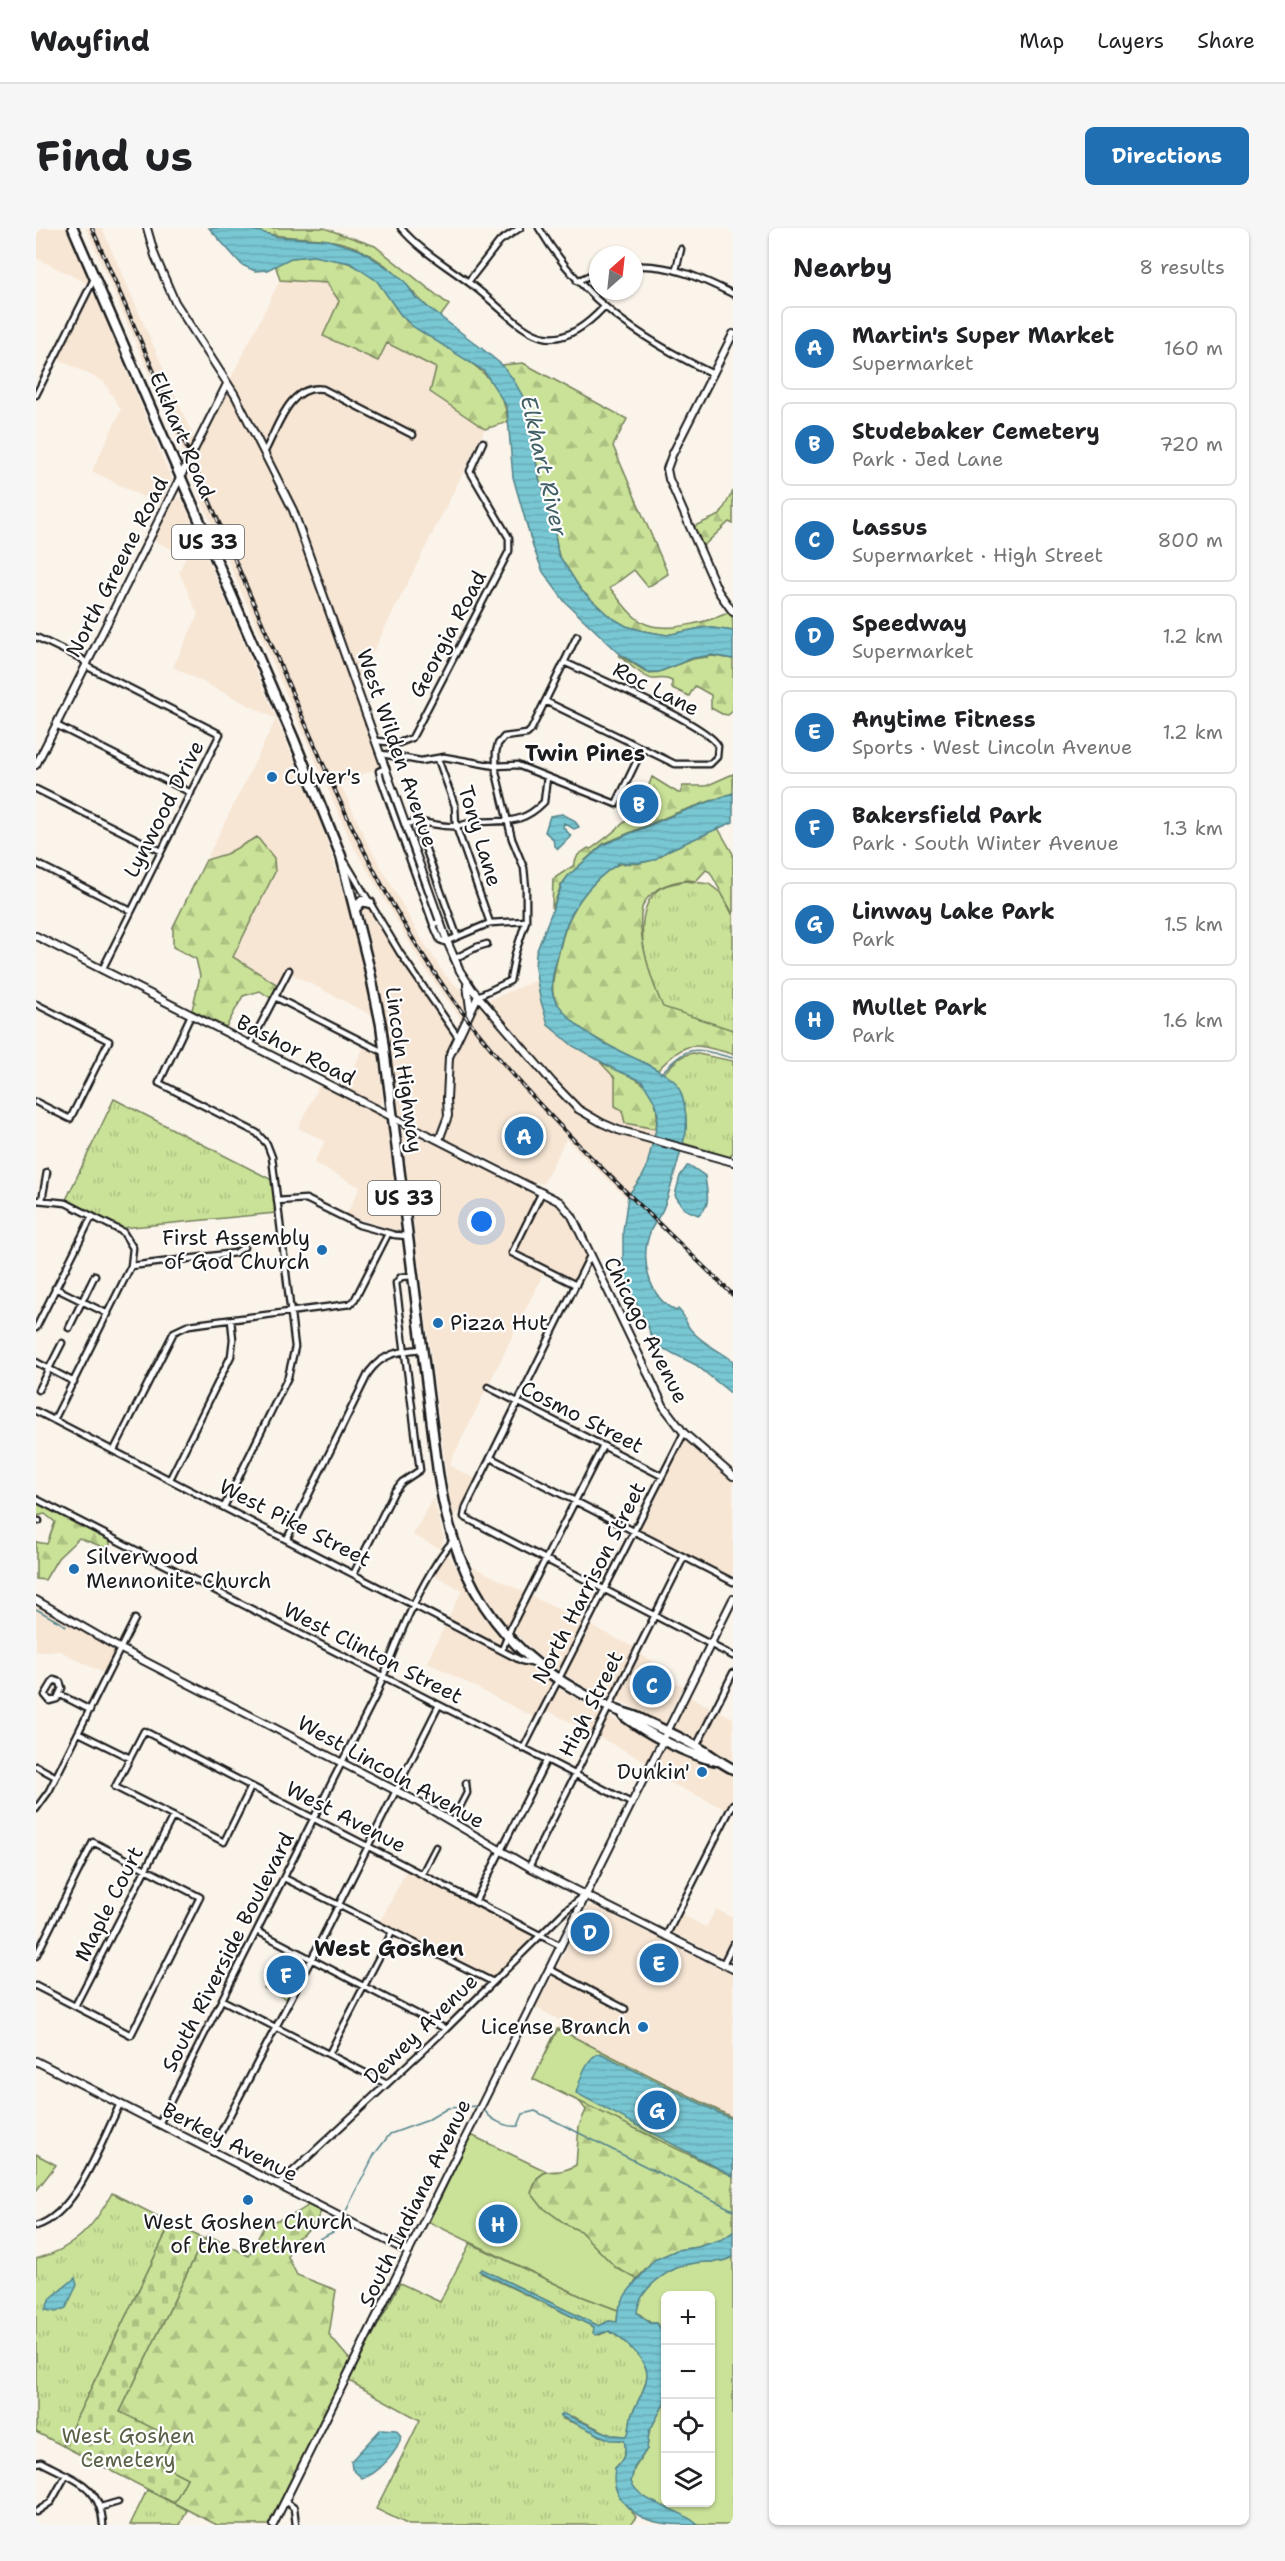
<!DOCTYPE html>
<meta charset="utf-8">
<style>
:root{--surface:#fff;--page:#f6f6f6;--text:#202124;--muted:#757577;--line:#e0e0e0;--accent:#1f6fb2}
body{margin:0;font-family:"Shantell Sans",sans-serif;background:var(--page);color:var(--text)}
.controls{position:absolute;right:18px;bottom:18px;display:grid;overflow:hidden;border-radius:9px;box-shadow:0 2px 4px #0004}
.controls button{width:54px;height:54px;display:grid;place-items:center;padding:0;border:0;border-bottom:2px solid var(--line);background:var(--surface);color:var(--text);font:30px sans-serif}
.compass{position:absolute;left:553px;top:18px;width:54px;height:54px;border-radius:50%;background:var(--surface);box-shadow:0 2px 4px #0004;rotate:27deg}
.you{position:absolute;left:446px;top:994px;width:21px;height:21px;margin:-15px;border:4px solid #fff;border-radius:50%;background:#1a73e8;box-shadow:0 0 0 9px #1a73e833}
.badge{display:grid;place-items:center;width:39px;height:39px;border-radius:50%;background:var(--accent);color:#fff;font-size:20px;font-weight:700}
.pin{position:absolute;translate:-50% -50%;border:3px solid #fff;box-shadow:0 2px 6px #0006}
.list{margin:0;padding:0;list-style:none}
h2{display:flex;justify-content:space-between;align-items:center;height:78px;margin:0;padding:0 24px;font-size:26px}
h2 small{font-size:20px;font-weight:400;color:var(--muted)}
.list li{display:grid;grid-template-columns:39px 1fr auto;gap:18px;align-items:center;box-sizing:border-box;height:84px;margin:0 12px 12px;padding:0 12px;border:2px solid var(--line);border-radius:9px}
.list b{display:block;font-size:22px;white-space:nowrap}
.list p{margin:0;font-size:20px;white-space:nowrap;color:var(--muted)}
.list em{font-size:20px;font-style:normal;color:var(--muted)}
.icon{flex:none;width:33px;height:33px;fill:none;stroke:currentColor;stroke-width:2;stroke-linecap:round;stroke-linejoin:round}
.map{position:relative;flex:none;width:697px;height:2297px;overflow:hidden;border-radius:9px}
header{display:flex;align-items:center;gap:36px;box-sizing:border-box;height:84px;padding:0 30px;background:var(--surface);border-bottom:2px solid var(--line)}
header strong{font-size:28px}
nav{display:flex;gap:33px;margin-inline-start:auto;font-size:21px}
.intro{display:flex;align-items:center;justify-content:space-between;box-sizing:border-box;height:144px;padding:0 36px}
h1{margin:0;font-size:42px}
.button{padding:15px 27px;border-radius:9px;background:var(--accent);color:#fff;font-size:21px;font-weight:700}
main{display:flex;gap:36px;padding:0 36px}
aside{flex:1;background:var(--surface);border-radius:9px;box-shadow:0 2px 4px #0004}
.map>svg:first-child{display:block}
</style>
<header>
<strong>Wayfind</strong>
<nav><a>Map</a><a>Layers</a><a>Share</a></nav>
</header>
<div class="intro"><h1>Find us</h1><a class="button">Directions</a></div>
<main>
<div class="map">
<svg width="697" height="2297" viewBox="0 0 697 2297">
<defs>
<pattern id="grass-tufts" width="24" height="20" patternUnits="userSpaceOnUse" patternTransform="scale(1.5)"><rect width="24" height="20" fill="#cae298"/><path d="M3 7l-1-3M5 7V3M7 7l1-3M15 17l-1-3M17 17v-4M19 17l1-3" fill="none" stroke="#adc182"/></pattern>
<pattern id="forest-firs" width="22" height="20" patternUnits="userSpaceOnUse" patternTransform="scale(1.5)"><rect width="22" height="20" fill="#cae298"/><path d="M5 1l3.5 6h-7zM16 11l3.5 6h-7z" fill="#adc182"/></pattern>
<pattern id="cemetery-stones" width="16" height="16" patternUnits="userSpaceOnUse" patternTransform="scale(1.5)"><rect width="16" height="16" fill="#cae298"/><path d="M2 7V4a2 2 0 0 1 4 0v3zM10 15v-3a2 2 0 0 1 4 0v3z" fill="#adc182"/></pattern>
<pattern id="water-rules" width="6" height="5" patternUnits="userSpaceOnUse" patternTransform="scale(1.5)"><rect width="6" height="5" fill="#78c7d3"/><path d="M0 2.5h6" fill="none" stroke="#67aab5"/></pattern>
</defs>
<rect width="100%" height="100%" fill="#fbf4eb"/>
<filter id="ink" filterUnits="userSpaceOnUse"><feTurbulence type="fractalNoise" baseFrequency=".0167" numOctaves="2"/><feDisplacementMap in="SourceGraphic" scale="12" xChannelSelector="R" yChannelSelector="G"/><feConvolveMatrix kernelMatrix="1 2 1 2 8 2 1 2 1" color-interpolation-filters="sRGB"/></filter>
<g filter="url(#ink)">
<path fill="#f7e6d4" d="M0,0H30L53,53L52,56L0,30Z
M50,0H66L159,213L150,227L148,226Z
M244,52L291,55L303,73L287,108L342,133L351,115L400,140L394,164L449,201L321,456L347,538L304,555L330,612L386,712L409,747L432,769L431,783L426,792L387,738L315,614L153,244L192,156Z
M55,66L60,68L136,253L123,277L56,243L85,182L68,154L20,130L51,69Z
M142,269L147,273L284,593L307,662L322,717L337,788L254,745L242,757L137,699L240,491L137,439L162,387L143,344L150,328L117,312L137,272Z
M327,675L332,677L361,727L423,813L442,770L513,856L540,884L563,898L616,915L606,949L591,970L530,911L507,956L500,954L495,955L443,925H438L364,888L345,763L325,678Z
M501,752L507,784L512,797L537,818L580,842L620,901L618,908L569,893L544,878L531,867L451,773Z
M329,817L342,826L347,873L345,877L308,859Z
M284,855L350,891L364,999L362,1003L310,987L324,959L278,935L289,913L262,900Z
M369,902L522,975L531,986L551,1028L538,1054L509,1042L413,1237L443,1253L430,1279L416,1289L366,906Z
M649,1205L697,1248V1354L598,1303Z
M397,1269L408,1310L404,1321L377,1307Z
M411,1327L415,1330L439,1375L463,1408L484,1429L525,1462L619,1513L620,1518L611,1534L505,1479L499,1490L391,1434L426,1362L398,1347L405,1331Z
M438,1339L600,1420L602,1425L631,1441L629,1445L635,1448L634,1452L647,1458L628,1496L581,1471L570,1469L542,1455L507,1432L467,1393L438,1348L436,1343Z
M0,1376L76,1419L79,1424L69,1446L24,1423L0,1424Z
M652,1468L697,1490V1532L640,1504L639,1499Z
M629,1517L697,1548V1585L614,1545Z
M370,1643L498,1707L499,1709L457,1750L343,1696Z
M556,1677L697,1747V1890L522,1801L525,1793L499,1779L518,1747L550,1679Z
M680,1681L697,1690V1734L636,1704L637,1698L645,1686L670,1699Z"/>
<path fill="url(#grass-tufts)" stroke="#737f5a" stroke-width="1.5" d="M649,653L673,656L686,666L697,688V804L626,780C613,750 591,686 623,661C629,656 641,655 649,653Z
M657,825L697,833V924L694,929L647,915C654,892 649,860 627,846C637,836 643,827 657,825Z
M78,871L236,952L240,985L86,1000L30,972Z
M0,1926L20,1937L0,1963Z
M76,1965L135,1995L27,2218L0,2204V2031C38,2021 58,1999 76,1965Z
M434,2015L545,2068L582,2082L581,2094L573,2093L563,2098L446,2041L445,2045L558,2099L563,2107L573,2103C585,2109 612,2132 611,2147C610,2161 601,2174 596,2186C593,2193 595,2201 591,2208L575,2207L540,2190L535,2188L527,2191L554,2201L564,2208L589,2213C590,2226 588,2231 579,2240L586,2272L600,2289L594,2297H373L340,2281L384,2192L313,2153L364,2055L404,2074Z
M111,2262L151,2282L144,2297H94Z"/>
<path fill="url(#forest-firs)" stroke="#737f5a" stroke-width="1.5" d="M211,0H288L339,18L413,77L404,89C389,79 380,67 368,54C356,41 339,29 323,21C288,4 247,15 211,0Z
M277,28C300,31 326,35 343,55C354,69 361,87 377,98C414,124 467,141 472,194L449,201L394,164L400,140L351,115L342,133L287,108L303,73L291,55L244,52L239,36L255,30Z
M487,135L591,191L577,218L632,346L612,359L598,342L574,360C584,372 596,391 610,396C633,405 675,393 696,383L697,403L670,399L631,407L608,403L590,398L573,388L545,362L522,326L516,286L503,250L490,174L466,137Z
M697,263V296L693,294L664,321L654,300L684,287Z
M583,427L612,445L623,444L657,431L676,428L697,431V483L692,487L686,486L675,480V467L659,458L653,468L636,460V453C628,449 625,451 617,451C610,451 588,433 583,427Z
M697,546V565L640,585L567,616L532,648L525,657L516,681L517,651L537,638L542,627L552,620L555,621C584,599 604,586 616,549L642,565H645L647,558H670Z
M682,600L697,626V686L674,644L670,642L660,653C650,651 642,653 633,656C622,659 609,669 606,680C600,706 616,755 627,779L697,802V826C657,816 652,810 622,842C595,828 522,799 517,765C515,750 521,734 524,720C531,687 547,661 574,641C586,632 592,637 604,635C614,634 626,628 633,622Z
M221,609L238,630L239,644L197,729L242,757L236,771L224,763L207,768L190,799L156,782L164,748L160,731L137,719V699L170,632L190,626Z
M564,834C598,851 627,854 620,901L589,895L586,882L579,878V850Z
M0,1273L74,1311V1317L70,1320L43,1310L22,1330L9,1352L0,1351V1314L11,1316L19,1294L9,1286L0,1288Z
M521,1801L697,1890V2004L687,2011L662,2019L641,2022L618,2032L601,2051L580,2040L544,2003L531,1997L506,1979L495,1965C508,1930 517,1952 540,1937L543,1898L550,1882L544,1874L497,1851Z
M274,1976L286,1982C278,1998 270,2006 254,2014L252,2029L261,2047L300,2062L293,2107L315,2133L237,2297H181L138,2275L151,2250L124,2236L84,2184L165,2016L172,2007L213,2028L230,1994C245,1993 263,1985 274,1976Z"/>
<path fill="url(#cemetery-stones)" stroke="#737f5a" stroke-width="1.5" d="M135,1995L170,2012L165,2016L84,2184L137,2210L124,2236L151,2250L138,2275L27,2218Z"/>
<path fill="#cae298" stroke="#737f5a" stroke-width="1.5" d="M250,1721L270,1732L271,1735L252,1772L228,1760Z
M522,1801L697,1890V1948L497,1851Z
M435,1907L510,1943L501,1950L495,1965L506,1979L531,1997L544,2003L580,2040L601,2051L582,2082L545,2068L393,1994Z
M697,2029V2297H662L611,2271L599,2262L595,2254L598,2241L611,2221L613,2204L628,2176L629,2168L630,2274H674V2068H630L629,2110L621,2095H615L601,2084C603,2059 635,2038 659,2035C672,2033 686,2036 697,2029Z"/>
<path fill="url(#water-rules)" stroke="#53838a" stroke-width="1.5" d="M173,0H211L242,9L292,12L324,22L352,40L369,54L380,70L444,119L466,137L477,151L490,174L503,250L516,286L522,326L545,362L573,388L590,398L608,403L631,407L670,399L697,403V431L676,427L657,430L623,444H612L584,426L529,374L507,344L497,319L477,249L471,179L448,143L376,98L364,86L341,53L314,35L277,28L255,30L231,42L219,43L206,37Z
M697,565V594L633,622L618,632L603,635H583C552,655 532,682 524,718C521,732 513,753 517,767C519,774 526,781 530,786C552,811 582,822 611,836C619,841 631,846 638,853C649,865 651,890 650,905C642,930 637,957 627,981C624,988 618,995 615,1002C603,1030 612,1069 640,1083L642,1081C652,1090 648,1096 657,1104C667,1116 685,1123 697,1133V1167L660,1137L624,1119L614,1107L613,1101L590,1054L587,1041V1003L592,967L606,949L610,941L620,901L622,887L620,876L606,853L580,842L537,818L512,797L504,770L499,740L500,725L526,657L532,648L567,617L640,586Z
M526,586L538,592L543,599L538,601L528,595L527,599L535,608L522,621L518,617L517,611L509,604L514,588Z
M651,938L656,939L669,948C670,962 677,978 662,987L648,981L639,967L644,948Z
M564,1825L697,1892V1948L540,1865C544,1852 550,1829 564,1825Z
M697,2004V2029C686,2036 672,2033 659,2035C635,2038 603,2059 601,2085L614,2095H621L629,2110V2168L628,2176L613,2204L611,2221L598,2240L595,2254C608,2279 642,2278 662,2297C632,2297 603,2297 585,2271C578,2260 577,2253 579,2240C588,2232 591,2224 588,2212H574L524,2188L528,2186L575,2207L591,2208C595,2201 593,2193 596,2186C601,2174 610,2161 611,2147C612,2132 585,2109 573,2103L560,2107L557,2105L558,2099L443,2043L446,2041L452,2044L563,2098L573,2093L581,2094L582,2082L590,2066L618,2032L641,2022L662,2019L687,2011Z
M39,2050L41,2057L30,2080L20,2084L9,2082L14,2071Z
M345,2201L360,2202L365,2208C364,2222 340,2248 326,2250L316,2241L315,2233Z"/>
<g fill="none" stroke-linecap="round" stroke-linejoin="round">
<path stroke="#53838a" stroke-width="1.5" d="M624,846C655,815 656,820 697,830
M0,1381L30,1398
M449,1883C455,1892 471,1900 482,1898L487,1886L499,1883L697,1982
M308,1987L338,1927L354,1906L390,1893L412,1880L441,1878
M263,2021L297,2004L305,1995"/>
<g stroke="#1c1c1c" stroke-width="9">
<path id="street" d="M365,0C384,23 413,39 436,57C486,95 509,142 568,79
M503,0C546,72 603,110 677,146
M598,38C635,36 665,50 697,66
M640,42L645,21
M541,53L562,44
M432,54L464,13L484,0
M0,167L58,51
M229,223C242,199 253,156 287,161L377,207
M0,409L46,431L54,440L184,506L66,742
M509,473L639,536H674L681,529L682,518C673,497 555,447 528,434
M20,497L155,565
M341,513L363,515L376,510L473,323V310L434,243L447,214
M346,526L385,533L408,529L459,538L481,537L580,576L607,520
M402,531L419,578L420,598L454,695
M350,540L343,543L345,551L397,696L405,694
M0,561L125,623
M380,594L421,708
M370,596C388,591 403,600 421,598C427,598 433,594 439,594C467,592 485,598 508,574L511,549
M0,635L95,683
M310,635L364,725L422,809
M397,696L404,712L409,714L454,695L490,693
M418,731L441,719L451,716
M442,768L474,753L479,726L490,693V660L488,640L476,611L460,544V524L462,516L468,509L491,506L495,502L541,408
M239,769L349,825
M0,776L73,813L34,891L0,874
M155,787L123,855L221,905L231,916L236,929L259,1119L252,1149L188,1279
M214,817L253,742
M506,964L476,1025L540,1057
M0,972L30,975L87,1004L97,1020L95,1038L18,1192
M6,972L11,944
M241,973L270,971L323,997L359,1007L372,1008
M554,1028L430,1279L428,1289L697,1428
M95,1038L199,1025L208,1019
M19,1060L72,1086
M0,1100L56,988
M33,1100L59,1047
M0,1134L38,1154
M452,1159L626,1248
M2,1162L26,1115
M0,1183L486,1433L500,1436
M78,1222L138,1104L153,1097L314,1076L319,1071L352,1006
M455,1230L697,1354
M134,1251L195,1128L197,1111L195,1092
M0,1271L595,1575
M0,1293H3
M251,1311L333,1144C347,1125 364,1123 386,1121
M318,1345L358,1264L366,1254L384,1242L360,1055L365,1049L376,1048
M466,1422L476,1397L567,1218
M18,1452L24,1454L26,1460L21,1471L14,1473L9,1467Z
M23,1466L54,1482
M43,1505L94,1530
M660,1519L697,1445
M487,1521L648,1205
M0,1538L20,1549
M215,1559L188,1614L79,1559L108,1503L525,1718
M0,1581L13,1563L99,1391
M416,1594L431,1565L430,1555
M493,1639L648,1329
M386,1646L400,1619
M248,1650L457,1754
M439,1674L510,1533
M221,1703L410,1801
M630,1708L697,1576
M0,1728L57,1614L164,1669L95,1807L0,1758
M687,1736L697,1716
M513,1741L589,1781
M186,1772L351,1856
M39,1778L137,1588
M293,1826L356,1704
M123,1896L341,1465C358,1420 385,1350 416,1314
M175,1923L275,1732L403,1477
M242,1957L410,1801L529,1683L549,1667
M0,1998C41,1986 66,1912 84,1876
M0,2235L5,2234C36,2251 65,2256 67,2297
M249,2273L258,2280L260,2297
M65,2279L82,2274
M0,2284L15,2274L30,2247"/>
</g>
<g stroke="#1c1c1c" stroke-width="10">
<path id="secondary" d="M111,0L119,28L139,74L199,167L257,282L411,713L424,743L436,761L516,854L542,881L566,895L582,902L697,934
M697,106L636,227L631,241L633,251L682,363L697,384
M0,537L191,156
M0,708L524,974L536,988L628,1179L648,1205L697,1248
M431,757L434,780
M403,912L412,888L411,871L413,829L442,768
M0,1372L85,1421L380,1573L493,1639L697,1741
M0,1833L373,2024
M237,2297L697,1371"/>
</g>
<g stroke="#1c1c1c" stroke-width="13">
<path id="highway" d="M37,0L257,509L305,628L333,739L345,797L402,1244C415,1331 447,1401 522,1451C541,1463 562,1475 583,1483C590,1486 598,1487 605,1491C626,1501 649,1511 670,1524C679,1530 687,1536 697,1541
M319,681L326,673L334,675
M588,1488C610,1505 653,1528 681,1533"/>
</g>
<use href="#street" stroke="#fff" stroke-width="4.5"/>
<use href="#secondary" stroke="#fff" stroke-width="6"/>
<use href="#highway" stroke="#fff" stroke-width="8"/>
<g stroke="#1c1c1c" stroke-width="4">
<path id="rail" d="M56,0C115,138 174,276 234,413C283,528 330,643 400,747C481,868 594,966 697,1067"/>
</g>
<use href="#rail" stroke="#fff" stroke-width="1.5" stroke-dasharray="4.5" stroke-linecap="butt"/>
</g>
</g>
<g fill="#1f6fb2" stroke="#fff" stroke-width="2">
<circle cx="236" cy="549" r="6"/>
<circle cx="286" cy="1022" r="6"/>
<circle cx="402" cy="1095" r="6"/>
<circle cx="38" cy="1341" r="6"/>
<circle cx="666" cy="1544" r="6"/>
<circle cx="607" cy="1799" r="6"/>
<circle cx="212" cy="1972" r="6"/>
</g>
<g text-anchor="middle" dominant-baseline="central" stroke-width="4.5" stroke-linejoin="round" paint-order="stroke">
<g fill="#fff" stroke="#606060" stroke-width="1.5">
<rect x="136" y="297" width="72" height="34" rx="4.5"/>
<rect x="332" y="953" width="72" height="34" rx="4.5"/>
</g>
<g font-size="20" font-weight="bold" fill="#1c1c1c">
<text x="172" y="314">US 33</text>
<text x="368" y="970">US 33</text>
</g>
<g font-size="21" fill="#1c1c1c" stroke="#fff">
<text transform="translate(146 207) rotate(67)">Elkhart Road</text>
<text transform="translate(81 339) rotate(-63)">North Greene Road</text>
<text transform="translate(412 406) rotate(-62)">Georgia Road</text>
<text transform="translate(620 461) rotate(27)">Roc Lane</text>
<text transform="translate(361 520) rotate(71)">West Wilden Avenue</text>
<text transform="translate(128 581) rotate(-63)">Lynwood Drive</text>
<text transform="translate(444 608) rotate(73)">Tony Lane</text>
<text transform="translate(260 822) rotate(27)">Bashor Road</text>
<text transform="translate(368 842) rotate(82)">Lincoln Highway</text>
<text transform="translate(610 1102) rotate(63)">Chicago Avenue</text>
<text transform="translate(546 1189) rotate(27)">Cosmo Street</text>
<text transform="translate(259 1295) rotate(27)">West Pike Street</text>
<text transform="translate(553 1355) rotate(-63)">North Harrison Street</text>
<text transform="translate(337 1425) rotate(27)">West Clinton Street</text>
<text transform="translate(555 1476) rotate(-63)">High Street</text>
<text transform="translate(355 1544) rotate(29)">West Lincoln Avenue</text>
<text transform="translate(310 1589) rotate(27)">West Avenue</text>
<text transform="translate(73 1676) rotate(-63)">Maple Court</text>
<text transform="translate(192 1724) rotate(-63)">South Riverside Boulevard</text>
<text transform="translate(385 1801) rotate(-44)">Dewey Avenue</text>
<text transform="translate(194 1914) rotate(27)">Berkey Avenue</text>
<text transform="translate(379 1975) rotate(-64)">South Indiana Avenue</text>
</g>
<g font-size="21" fill="#1c1c1c" stroke="#fff" text-anchor="start">
<text x="248" y="549">Culver's</text>
<text x="274" y="1010" text-anchor="end">First Assembly<tspan x="274" dy="24">of God Church</tspan></text>
<text x="414" y="1095">Pizza Hut</text>
<text x="50" y="1329">Silverwood<tspan x="50" dy="24">Mennonite Church</tspan></text>
<text x="654" y="1544" text-anchor="end">Dunkin'</text>
<text x="595" y="1799" text-anchor="end">License Branch</text>
<text x="212" y="1994" text-anchor="middle">West Goshen Church<tspan x="212" dy="24">of the Brethren</tspan></text>
</g>
<g font-size="21" fill="#596147" stroke="#fff">
<text x="92" y="2208">West Goshen<tspan x="92" dy="24">Cemetery</tspan></text>
</g>
<g font-size="22" font-style="italic" fill="#416065" stroke="#fff">
<text transform="translate(508 238) rotate(77)">Elkhart River</text>
</g>
<g font-size="22" font-weight="bold" fill="#1c1c1c" stroke="#fff">
<text x="549" y="525">Twin Pines</text>
<text x="353" y="1720">West Goshen</text>
</g>
</g>
</svg>
<div class="controls">
<button>+</button>
<button>−</button>
<button><svg class="icon" aria-label="locate" viewBox="0 0 24 24"><circle cx="12" cy="12" r="6"/><path d="M12 2v4M12 18v4M2 12h4M18 12h4"/></svg></button>
<button><svg class="icon" aria-label="layers" viewBox="0 0 24 24"><path d="M12 4l9 5-9 5-9-5zM3 14l9 5 9-5"/></svg></button>
</div>
<svg class="compass" viewBox="-18 -18 36 36"><path d="M0-13l5 13h-10z" fill="#e53935"/><path d="M0 13l5-13h-10z" fill="#757577"/></svg>
<div class="you"></div>
<div class="pin badge" style="left:488px;top:908px">A</div>
<div class="pin badge" style="left:603px;top:576px">B</div>
<div class="pin badge" style="left:616px;top:1457px">C</div>
<div class="pin badge" style="left:554px;top:1704px">D</div>
<div class="pin badge" style="left:623px;top:1735px">E</div>
<div class="pin badge" style="left:250px;top:1747px">F</div>
<div class="pin badge" style="left:621px;top:1882px">G</div>
<div class="pin badge" style="left:462px;top:1996px">H</div>
</div>
<aside>
<h2>Nearby<small>8 results</small></h2>
<ul class="list">
<li><span class="badge">A</span><div><b>Martin's Super Market</b><p>Supermarket</p></div><em>160 m</em></li>
<li><span class="badge">B</span><div><b>Studebaker Cemetery</b><p>Park · Jed Lane</p></div><em>720 m</em></li>
<li><span class="badge">C</span><div><b>Lassus</b><p>Supermarket · High Street</p></div><em>800 m</em></li>
<li><span class="badge">D</span><div><b>Speedway</b><p>Supermarket</p></div><em>1.2 km</em></li>
<li><span class="badge">E</span><div><b>Anytime Fitness</b><p>Sports · West Lincoln Avenue</p></div><em>1.2 km</em></li>
<li><span class="badge">F</span><div><b>Bakersfield Park</b><p>Park · South Winter Avenue</p></div><em>1.3 km</em></li>
<li><span class="badge">G</span><div><b>Linway Lake Park</b><p>Park</p></div><em>1.5 km</em></li>
<li><span class="badge">H</span><div><b>Mullet Park</b><p>Park</p></div><em>1.6 km</em></li>
</ul>
</aside>
</main>
